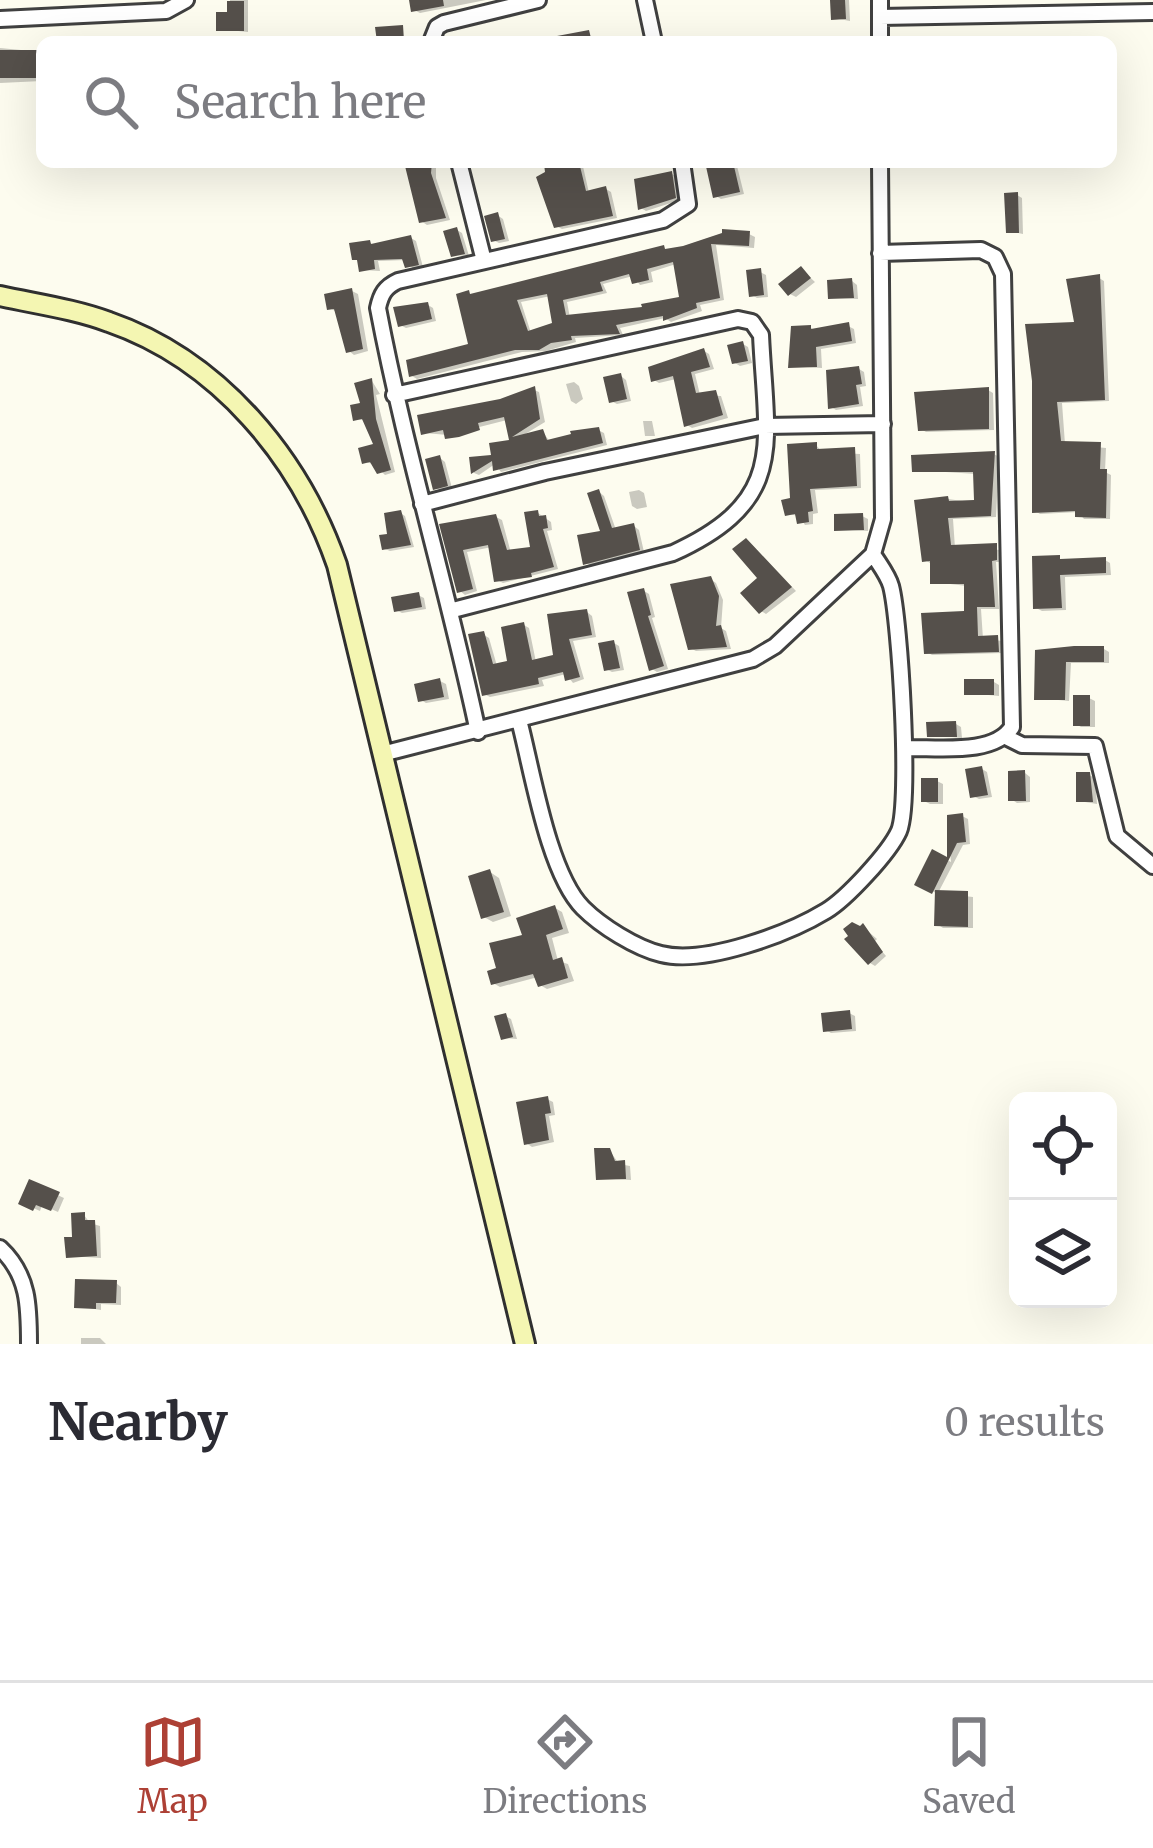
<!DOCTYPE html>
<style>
:root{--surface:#fff;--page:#f7f7f7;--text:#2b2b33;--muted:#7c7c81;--line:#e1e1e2;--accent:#ad4035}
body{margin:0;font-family:Merriweather,serif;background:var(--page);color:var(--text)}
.controls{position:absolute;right:36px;bottom:36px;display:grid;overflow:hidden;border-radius:18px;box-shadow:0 12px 48px #0002}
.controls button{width:108px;height:108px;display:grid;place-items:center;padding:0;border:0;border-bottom:3px solid var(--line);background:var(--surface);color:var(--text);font:60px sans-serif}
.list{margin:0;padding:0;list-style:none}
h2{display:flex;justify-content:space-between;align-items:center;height:156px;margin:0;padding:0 48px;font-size:51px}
h2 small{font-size:39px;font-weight:400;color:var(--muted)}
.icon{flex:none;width:66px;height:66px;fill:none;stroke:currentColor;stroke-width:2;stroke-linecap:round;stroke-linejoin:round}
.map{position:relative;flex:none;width:1153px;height:1344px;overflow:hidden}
.search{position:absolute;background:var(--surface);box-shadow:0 12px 48px #0002;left:36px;right:36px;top:36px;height:132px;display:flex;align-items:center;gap:30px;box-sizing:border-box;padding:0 42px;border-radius:18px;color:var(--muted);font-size:45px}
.sheet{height:336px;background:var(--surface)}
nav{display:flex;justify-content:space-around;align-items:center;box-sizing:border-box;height:168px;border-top:3px solid var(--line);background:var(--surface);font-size:33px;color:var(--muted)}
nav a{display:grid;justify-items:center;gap:6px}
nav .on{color:var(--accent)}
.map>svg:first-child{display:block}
</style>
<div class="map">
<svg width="1153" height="1344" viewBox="0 0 1153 1344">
<rect width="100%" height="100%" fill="#fdfcef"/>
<path fill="#0003" fill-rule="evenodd" d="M230,0H248V32L219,29L230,15Z
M412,0H486L420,13L414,10Z
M833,0H849L850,21L834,18Z
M0,48L42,52V81L0,83Z
M416,162H436V178L450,220L427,225L421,221Z
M563,162H582L589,193L606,189L611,192L617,218L562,229L556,226L548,166Z
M708,162H736L744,194L721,199L716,196Z
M672,174L677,177L680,200L646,211L641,208Z
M1017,195L1022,198L1023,234L1009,231Z
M497,215L503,219L509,241L499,243L493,240Z
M457,230L462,233L469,256L453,255Z
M749,234L755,237L754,248L716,245L724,300L700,305L702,311L671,322L665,318L620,328L623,335L575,338L576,342L546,351L522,352L417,379L412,376L471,346L474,296L663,248L669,251ZM676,264L683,300L645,310L570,318L567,302L607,293L603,284L633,276L640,285L653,282L651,272ZM551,296L556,325L531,333L521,302Z
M411,238L416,241L423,267L413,269L406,260L378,261L380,271L362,270L370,243L376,246Z
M801,269L815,282L796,297L790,294Z
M760,272L766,275L768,297L757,298L752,295Z
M1099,278L1104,281L1109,401L1062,403L1065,444L1106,448L1105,472L1111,475L1110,519H1084L1078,512L1040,514L1035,511L1033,342L1078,325Z
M852,281L857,285L858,299L831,298Z
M352,291L358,294L368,351L354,355L349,351L335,311L330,308Z
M428,305L433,308L436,321L406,328L400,325Z
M848,326L854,329L856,343L821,349L822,368L792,366L811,328L816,331Z
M743,344L748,347L752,363L740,366L735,363Z
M704,351L709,354L714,369L695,374L700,395L721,396L728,418L692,428L687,425L676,379L659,383L654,380Z
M859,369L864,372L866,386L860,387L863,406L836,410L831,407Z
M621,376L626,380L631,401L617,404L611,401Z
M372,381L380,394L376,395L395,472L385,475L374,464L364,462L377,446L366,420L355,419Z
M574,382L579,386L583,399L576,404L571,401L566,384Z
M534,390L539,392L545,422L522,436L543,432L550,442L598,430L604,433L607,445L501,472L495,464L479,475L474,473L473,460L494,457L513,442L507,420L448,435L424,433Z
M988,390L993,393L994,430L926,432L921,429Z
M643,421H652L655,436H645Z
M816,445L822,452L860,454L861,488L815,490L818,513L813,514V524L805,525L799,516L788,514Z
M994,454L999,457L996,517L953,519L955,548L1002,550V562H996L999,609H981L983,639L1003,641V653L932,655L927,652L967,614V586L933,582L930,563L925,560L948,499L977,503L976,474L915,470Z
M440,458L445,462L452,488L441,491L436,488Z
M639,490L644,493L647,507L637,509L632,506L629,492Z
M599,492L604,496L616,530L634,526L639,530L644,552L591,566L586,563L604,533Z
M400,513L405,516L414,547L390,551L385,549Z
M538,513L551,522L552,530L547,531L558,569L503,583L497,580L492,547L467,552L477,591L465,595L460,591L443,526L496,517L502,520L511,553L534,549Z
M862,516L868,519V531L837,529Z
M752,545L796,591L766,614L761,611V578Z
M1035,559L1105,560L1110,563L1111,575L1065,577L1066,610L1042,611L1036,608Z
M710,579L716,583L723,600L721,628L726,631L731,649L696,651L690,648Z
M644,591L649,594L655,617L652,618L668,669L657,672L652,669Z
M418,595L424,598L426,609L402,613L396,610Z
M587,612L592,616L596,637L573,641L584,679L573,683L566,674L542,680L544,686L490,697L484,694V635L489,638L497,666L510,664L524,625L529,628L536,662L557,657Z
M614,643L619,646L624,670L612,672L606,669Z
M1104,649L1109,652V663H1071L1069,701L1037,698L1038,653Z
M440,681L446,684L449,699L426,703L421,700Z
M994,682L999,685V696L967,693Z
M1089,698L1095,701V727H1081L1076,724Z
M956,724L961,727L962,738L930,735Z
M982,769L987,772L992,797L979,799L973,796Z
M1025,773L1030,777V802L1017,803L1011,799Z
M1089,775L1095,778L1097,804L1079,801Z
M937,781L943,784V804H930L924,801Z
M962,816L968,819L970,844L963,845L938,893L973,897V928H943L937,924L938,894L918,884L934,853L951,862L948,833Z
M490,872L499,878L511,916L493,922L484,917Z
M555,908L562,912L569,933L552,938L558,961L568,964L574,981L547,989L540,985L538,977L500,987L493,983L525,937Z
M863,927L877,939L874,942L886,956L875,966L870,963Z
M849,1013L855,1016L856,1031L831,1033L826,1030Z
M505,1016L511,1019L517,1039L504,1038Z
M547,1099L553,1102L555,1115L549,1116L554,1142L532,1147L526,1143Z
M610,1151L619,1164L630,1166L631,1180L599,1178Z
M31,1183L64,1198L58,1212L42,1205L40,1211L22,1203Z
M84,1215L90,1223L100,1226L101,1258L69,1256Z
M116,1283L121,1287V1305L101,1304V1310L77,1306Z
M81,1338H100L106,1344H81Z"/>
<path fill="#55504b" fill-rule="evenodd" d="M409,0H443L444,6L411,12Z
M830,0H845L846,19L831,20Z
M227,1H244V31H216V12H227Z
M403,25L404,41L377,42L375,27Z
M589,30L592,42H557V36Z
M0,50H42V78H0Z
M404,162H432L431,173L446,218L419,223Z
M579,162L586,191L606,186L613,216L554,228L536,177L545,172L544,164Z
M705,162H733L740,192L713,198Z
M672,171L676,198L638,210L634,179Z
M1018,192L1019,233H1006L1004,193Z
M498,212L505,239L491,242L484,216Z
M457,227L465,254L451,257L443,231Z
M722,229L750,231L749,246L711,244L720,298L696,303L697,308L663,321V316L616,325L620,334L571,336L572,340L551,343L539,350H515L409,377L406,360L468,344L456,294L469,290L470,294L664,245L665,249L683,246L722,233ZM673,262L679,297L641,304L642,307L566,315L563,300L603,291L600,282L629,274L632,284L649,280L647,269ZM547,294L552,323L528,331L517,300Z
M411,235L419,265L405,268L402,259L374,260L375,269L359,272L357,260H352L349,243L370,240L371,244Z
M801,266L811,278L788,296L778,284Z
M761,268L764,295L749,297L746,270Z
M1100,274L1105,400L1057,402L1061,441L1101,442L1100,469H1107L1106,518L1075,517V511L1032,513V381L1025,324L1074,322L1066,279Z
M852,278L854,298L828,299L827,280Z
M352,288L363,349L346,353L334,309L327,310L324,294Z
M428,302L432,319L398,327L393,307Z
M849,322L852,341L816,347L817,367L788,368L791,326L811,325V329Z
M743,341L748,361L732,364L727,345Z
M704,348L710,367L691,372L696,393L716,390L723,415L684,427L673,376L651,382L648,367Z
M859,366L862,384L856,385L859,404L828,409L826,370Z
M621,373L627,399L609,403L603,377Z
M372,378L376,419L391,470L377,474L370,462L362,464L358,448L373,444L362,419L353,421L350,405L360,403L354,383Z
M535,386L540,419L512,437L543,429L547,440L571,434L570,431L599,427L603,443L493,471L492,461L471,474L469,457L491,455L489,443L509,440L504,417L478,423L480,430L459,437L445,439L443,430L421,435L417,415L500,399Z
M989,387V429L918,431L914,392Z
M817,442V449L855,447L857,486L810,489L813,511L808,512L809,522L797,524L795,514L785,516L781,500L790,498L787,444Z
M995,451L991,516L948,518L951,545L997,543V560L992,561L995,607H977L978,636L998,635L999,652L924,654L921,613L964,611V584H930V561L922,562L914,500L948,496L949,501L974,500L973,472H912L911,455Z
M440,455L448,486L433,490L425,459Z
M599,489L612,528L634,523L640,550L583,565L577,535L600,531L587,493Z
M401,510L411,545L382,550L379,535L387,534L384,513Z
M538,510L539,516L546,515L548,528L543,529L554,567L531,573L532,577L494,582L488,545L463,550L473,589L457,593L439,524L496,514L507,550L530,547L524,512Z
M863,513L864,530L834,531V514Z
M746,538L792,587L759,614L740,593L757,578L732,549Z
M1060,555V559L1106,557V573L1060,575L1062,608L1033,609L1032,556Z
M711,576L719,596L716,626L721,625L727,647L688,650L670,584Z
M644,588L651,615L648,616L664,666L649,671L627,592Z
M419,592L422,607L394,612L391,597Z
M587,609L592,635L569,639L580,677L565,681L563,672L538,678L539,684L482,696L468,634L484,631L493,664L507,661L501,627L524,622L532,660L553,655L547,614Z
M614,640L620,668L604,671L598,643Z
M1074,646H1104V662H1066L1065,700H1034L1035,650Z
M440,678L444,697L418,702L414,684Z
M964,679H994V695H964Z
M1073,695H1090V726H1073Z
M956,721L957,737H927L926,722Z
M982,766L988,795L970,798L965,769Z
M1025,770L1026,801H1008V771Z
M1076,772H1090L1093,802H1076Z
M921,778H938V802H921Z
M963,813L966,842L957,843L932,894L914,885L932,849L947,857V815Z
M490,869L504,912L481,919L468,876Z
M935,890L968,891V927L934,926Z
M555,905L563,929L546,935L553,960L562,957L568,978L538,987L533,974L491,985L487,971L496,968L489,943L522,935L516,918Z
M852,922L860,926L863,923L883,952L868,965L844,939L848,936L843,929Z
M850,1010L852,1029L823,1032L821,1013Z
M506,1013L513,1037L501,1040L494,1016Z
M548,1096L551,1113L545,1114L549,1140L524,1145L516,1102Z
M594,1148H610L615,1161L625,1160L626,1179L596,1180Z
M29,1179L60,1192L51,1211L36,1205L33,1211L18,1204Z
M85,1212V1220H95L97,1256L66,1258L64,1237H72L71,1213Z
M75,1279L117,1280L116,1303H96V1309L74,1308Z"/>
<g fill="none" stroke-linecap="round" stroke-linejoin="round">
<g stroke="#404040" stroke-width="20">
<path id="street" d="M645,0L654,42
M880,0V42
M880,17L1153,12
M0,19L166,11L186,0
M431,42L437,27L444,23L538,0
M459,162L484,261
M880,253L981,250L995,257L1003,274L1012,727C994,756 936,747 905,748
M394,395L738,319L752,322L761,335C766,444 789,500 673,553L453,610
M422,504L545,472L765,426L883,424
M519,720C532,769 548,873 583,908C601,926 636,948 661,954C705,965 788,934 826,911C846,899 889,853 899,831C911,802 900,620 891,586C888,575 879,564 873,554
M478,732C448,590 405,451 378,308C381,294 385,287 398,281L663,220L688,204L682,162
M1006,737L1022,745L1095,746L1117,836L1153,866
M382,754L753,659L775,646L873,554L883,519L880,162
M0,1248C29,1275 29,1307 29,1344"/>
</g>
<g stroke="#2f2f2f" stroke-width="24">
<path id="secondary" d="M0,296C36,304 74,309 109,322C219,360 300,458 337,565L525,1344"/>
</g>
<use href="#street" stroke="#fff" stroke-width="14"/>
<use href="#secondary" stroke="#f4f6b2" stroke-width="18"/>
</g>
</svg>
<div class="controls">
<button><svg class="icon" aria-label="locate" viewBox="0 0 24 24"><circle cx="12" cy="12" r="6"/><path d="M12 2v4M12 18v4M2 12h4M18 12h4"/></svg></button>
<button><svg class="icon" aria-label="layers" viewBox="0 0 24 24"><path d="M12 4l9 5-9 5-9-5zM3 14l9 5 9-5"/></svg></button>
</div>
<div class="search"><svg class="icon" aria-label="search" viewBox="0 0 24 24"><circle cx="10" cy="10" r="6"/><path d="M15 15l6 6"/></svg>Search here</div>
</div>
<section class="sheet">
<h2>Nearby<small>0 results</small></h2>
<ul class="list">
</ul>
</section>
<nav>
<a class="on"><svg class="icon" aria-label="map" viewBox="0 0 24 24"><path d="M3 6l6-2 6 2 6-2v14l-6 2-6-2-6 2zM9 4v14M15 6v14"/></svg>Map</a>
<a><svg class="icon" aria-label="directions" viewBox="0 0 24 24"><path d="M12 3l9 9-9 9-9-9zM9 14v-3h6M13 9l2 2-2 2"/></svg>Directions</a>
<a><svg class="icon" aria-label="saved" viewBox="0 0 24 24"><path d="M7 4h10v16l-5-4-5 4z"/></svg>Saved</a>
</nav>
